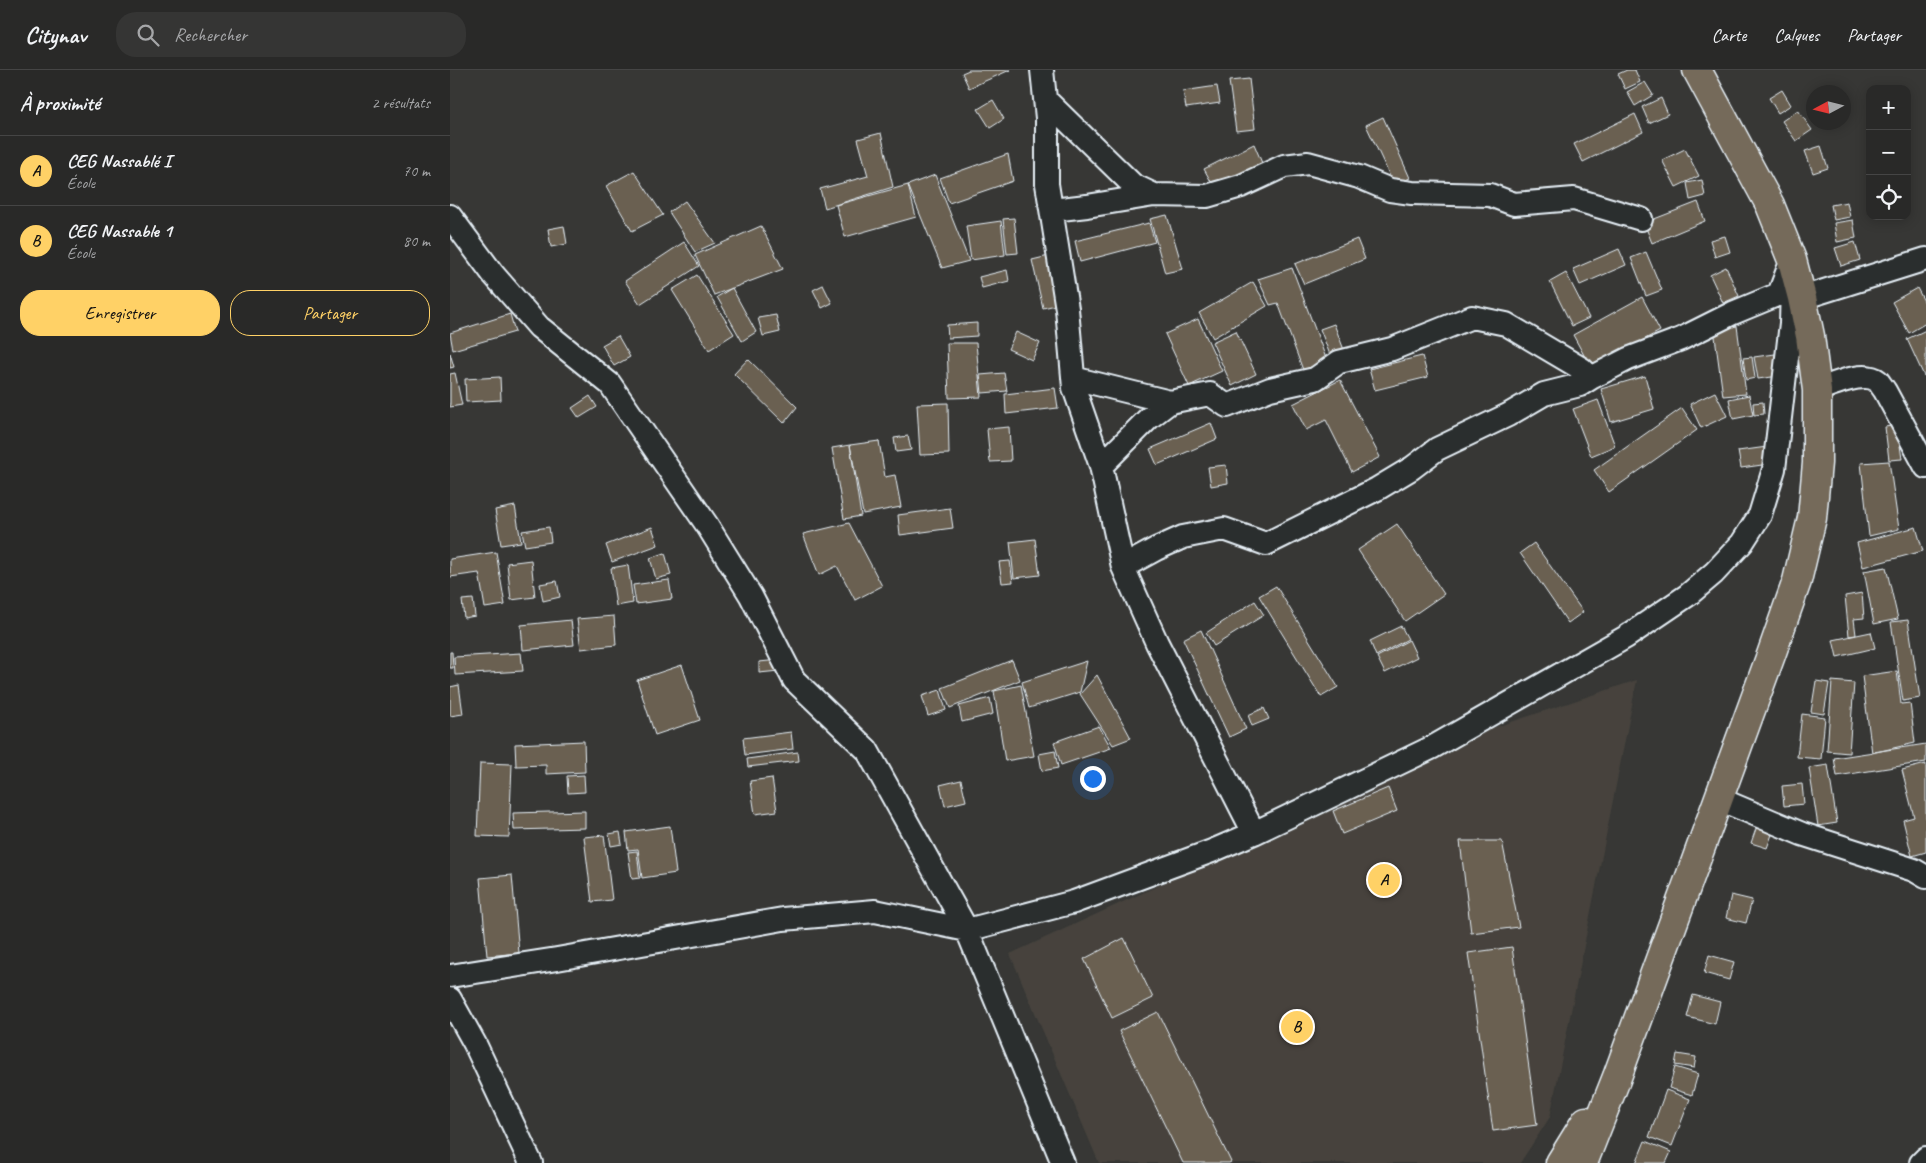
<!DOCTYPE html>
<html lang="fr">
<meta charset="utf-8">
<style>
:root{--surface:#292928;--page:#353534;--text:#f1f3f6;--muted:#a5a6a8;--line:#454545;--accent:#ffd166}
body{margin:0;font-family:Caveat,sans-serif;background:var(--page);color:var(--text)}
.controls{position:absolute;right:15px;top:15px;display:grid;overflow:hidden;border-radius:10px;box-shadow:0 2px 12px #0003}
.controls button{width:45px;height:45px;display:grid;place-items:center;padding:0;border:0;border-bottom:1px solid var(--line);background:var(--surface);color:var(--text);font:25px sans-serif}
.compass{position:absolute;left:1356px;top:15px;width:45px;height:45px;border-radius:50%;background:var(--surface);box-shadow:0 2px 12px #0003;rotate:263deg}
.you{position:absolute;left:642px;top:708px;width:18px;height:18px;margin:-12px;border:4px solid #fff;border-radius:50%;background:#1a73e8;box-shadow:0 0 0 8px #1a73e833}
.badge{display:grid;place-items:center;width:32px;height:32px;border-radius:50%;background:var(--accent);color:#111;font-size:16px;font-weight:700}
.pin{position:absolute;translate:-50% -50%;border:2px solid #fff;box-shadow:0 1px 5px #0006}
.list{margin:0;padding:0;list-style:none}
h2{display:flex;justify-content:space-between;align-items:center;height:65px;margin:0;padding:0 20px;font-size:21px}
h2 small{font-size:16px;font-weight:400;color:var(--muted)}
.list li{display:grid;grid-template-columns:32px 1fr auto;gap:15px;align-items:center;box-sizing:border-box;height:70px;padding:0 20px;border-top:1px solid var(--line)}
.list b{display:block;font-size:19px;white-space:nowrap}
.list p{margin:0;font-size:16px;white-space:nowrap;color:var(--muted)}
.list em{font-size:16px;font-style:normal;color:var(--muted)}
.actions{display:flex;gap:10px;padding:15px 20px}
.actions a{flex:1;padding:11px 0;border:1px solid var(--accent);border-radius:20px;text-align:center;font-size:18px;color:var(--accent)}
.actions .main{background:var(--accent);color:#111}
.icon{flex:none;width:28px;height:28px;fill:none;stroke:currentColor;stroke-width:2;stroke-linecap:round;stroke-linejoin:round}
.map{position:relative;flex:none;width:1476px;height:1093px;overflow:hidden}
header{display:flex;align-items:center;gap:30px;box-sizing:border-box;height:70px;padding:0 25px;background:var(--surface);border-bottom:1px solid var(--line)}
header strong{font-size:24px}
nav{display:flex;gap:28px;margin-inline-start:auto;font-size:18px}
.search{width:350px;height:45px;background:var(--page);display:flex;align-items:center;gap:12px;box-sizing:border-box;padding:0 18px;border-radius:20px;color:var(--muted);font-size:19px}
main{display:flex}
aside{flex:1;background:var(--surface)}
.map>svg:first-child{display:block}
</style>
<header>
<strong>Citynav</strong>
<div class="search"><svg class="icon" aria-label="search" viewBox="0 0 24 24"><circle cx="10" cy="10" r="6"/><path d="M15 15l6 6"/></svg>Rechercher</div>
<nav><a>Carte</a><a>Calques</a><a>Partager</a></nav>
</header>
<main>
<aside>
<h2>À proximité<small>2 résultats</small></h2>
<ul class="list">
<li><span class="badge">A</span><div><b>CEG Nassablé I</b><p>École</p></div><em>70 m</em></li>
<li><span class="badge">B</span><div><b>CEG Nassable 1</b><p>École</p></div><em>80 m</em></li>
</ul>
<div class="actions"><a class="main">Enregistrer</a><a>Partager</a></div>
</aside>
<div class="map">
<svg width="1476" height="1093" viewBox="0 0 1476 1093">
<rect width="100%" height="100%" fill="#373735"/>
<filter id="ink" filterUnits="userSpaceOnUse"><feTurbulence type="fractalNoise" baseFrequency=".02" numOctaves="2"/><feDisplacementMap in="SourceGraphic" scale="10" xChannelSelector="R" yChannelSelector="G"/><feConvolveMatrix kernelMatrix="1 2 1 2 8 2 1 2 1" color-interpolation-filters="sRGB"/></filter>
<g filter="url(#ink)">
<path fill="#46433d" d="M1187,610L1100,1047L1070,1093H649L560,884L881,736L1034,661Z"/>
<path fill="#6a6051" stroke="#e8f1f8" d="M519,0H560L519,18L512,3Z
M1177,0H1185L1190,12L1175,19L1168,4Z
M799,9L805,59L786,61L779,11Z
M1195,12L1203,25L1185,36L1177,22Z
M767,16L770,33L736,38L733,21Z
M1332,20L1341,35L1328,43L1319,28Z
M1211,28L1218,44L1199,53L1192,37Z
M543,30L554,49L540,58L528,39Z
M1348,40L1362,60L1346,71L1332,51Z
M1185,44L1193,62L1133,92L1124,74Z
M933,47L960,108L944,115L916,55Z
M431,63L443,117L375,138L370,119L418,106L408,69Z
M804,74L812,93L764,117L754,99Z
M1371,76L1378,98L1363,103L1355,81Z
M1235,79L1249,106L1226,117L1212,90Z
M558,84L563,111L499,133L490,108Z
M184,101L213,145L182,161L156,116Z
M485,105L519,191L492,198L458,115Z
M1252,110L1255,126L1240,130L1237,113Z
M458,115L466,147L395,167L386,135Z
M235,131L265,173L245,182L219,142Z
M1248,132L1255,151L1202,173L1194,153Z
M1397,132L1400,147L1384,150L1381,135Z
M717,145L733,199L715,203L700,149Z
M564,148L568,183L557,184L553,149Z
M1403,150L1406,168L1387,172L1384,153Z
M551,151L555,185L521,190L516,156Z
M699,153L705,172L630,192L625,171Z
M114,156L117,174L101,177L98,159Z
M311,156L333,199L264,225L245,185Z
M1275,166L1280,182L1265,187L1260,170Z
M907,169L915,189L854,214L845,194Z
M234,172L249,196L190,234L175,211Z
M1405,172L1410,190L1391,196L1385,178Z
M1169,179L1176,195L1130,215L1123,199Z
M1196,182L1212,220L1196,226L1181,188Z
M603,185L614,233L593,238L582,190Z
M1276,197L1289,226L1273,233L1260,205Z
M842,198L877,291L853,300L828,233L820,235L808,209Z
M557,200L559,211L532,218L529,207Z
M1116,203L1139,248L1122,256L1100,212Z
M247,205L284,264L259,280L222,220Z
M803,212L817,236L763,268L749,243Z
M373,215L382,233L372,238L363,220Z
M282,218L306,262L292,271L267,227Z
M1467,218L1476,235V253L1459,263L1442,232Z
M1192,227L1210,261L1141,298L1123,265Z
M60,244L65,262L3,280L0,263Z
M326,245L330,262L313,266L308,248Z
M748,249L772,301L739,316L715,264Z
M527,253V266L498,268L497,255Z
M884,254L896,285L882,290L870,259Z
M1287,256L1296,324L1273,326L1264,259Z
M1476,260V305L1474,306L1457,269Z
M786,261L806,304L782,316L762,272Z
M566,262L590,273L582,290L558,279Z
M168,266L180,287L164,296L152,275Z
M497,273H526L531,327L499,328Z
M0,283L4,297L0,298Z
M1325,284L1329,306L1308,309L1304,287Z
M972,286L978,307L925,320L919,299Z
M1302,287L1305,308L1296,310L1293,288Z
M298,289L347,337L334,353L284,304Z
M5,303L12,335L0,337V304Z
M554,303L557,321L532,323L530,305Z
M1195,306L1204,339L1161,352L1151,319Z
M50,307L51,330L16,332L15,309Z
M890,310L930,387L902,402L876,350L856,360L843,334Z
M605,318L608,338L556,344L555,324Z
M1265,322L1277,346L1251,358L1240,334Z
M1299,325L1303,345L1283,349L1279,329Z
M140,326L147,337L129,348L122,338Z
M1148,330L1165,376L1141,386L1123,339Z
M1313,332L1314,344L1304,345L1303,333Z
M498,333L499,384L470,385L467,334Z
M1232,338L1247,360L1159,422L1144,400Z
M761,353L767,369L707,395L700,379Z
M1447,355L1452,389L1439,390L1435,357Z
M559,357L561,391L540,392L537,359Z
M458,366L461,380L446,382L444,368Z
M429,371L435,407L445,405L451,437L413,444L400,375Z
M400,375L411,446L394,449L382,378Z
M1317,377L1319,394L1291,398L1288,381Z
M1439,391L1449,459L1419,466L1411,393Z
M776,395L778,413L761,416L758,397Z
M65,436L71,472L51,475L45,440Z
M500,438L503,458L450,465L448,445Z
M399,453L432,516L405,530L387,496L369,505L353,464Z
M947,454L994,524L955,551L908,480Z
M99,457L101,472L75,476L72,461Z
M202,457L208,475L162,492L156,475Z
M1466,457L1473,481L1413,497L1407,473Z
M585,469L590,505L564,508L560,472Z
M1084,473L1133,542L1118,553L1070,483Z
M46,482L55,535L35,538L29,503L0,507V489Z
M215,483L221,505L206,509L200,488Z
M81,490L85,527L61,530L57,493Z
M560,491L563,512L552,513L549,492Z
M178,495L183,533L166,536L161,498Z
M1436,497L1448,549L1424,554L1414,501Z
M219,510L222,529L186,534L183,515Z
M107,511L110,527L93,531L90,514Z
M826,516L888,617L871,627L809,526Z
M1412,523L1414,548L1404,549L1406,565L1399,566L1395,526Z
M23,529L25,546L14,548L12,530Z
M805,531L814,545L764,576L756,563Z
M164,546L166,575L131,579L127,549Z
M121,550L124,575L73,580L71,555Z
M1458,550L1470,628L1453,631L1441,552Z
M951,556L958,569L926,586L920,571Z
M751,560L796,659L779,667L733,569Z
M1421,562L1425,578L1387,587L1383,570Z
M959,570L967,587L935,603L927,587Z
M0,582H2L3,598H0Z
M71,583L73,601L5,605L4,587Z
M329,590V601L309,603V592Z
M562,590L570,610L500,638L492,618Z
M637,591L630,622L579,638L572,612Z
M232,595L250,650L205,665L187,610Z
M1447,601L1451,634L1460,633L1465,673L1422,683L1412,606Z
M647,605L681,668L663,675L630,624Z
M1366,611L1379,613L1374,644L1361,642Z
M1382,611L1404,613L1399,683L1377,681Z
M9,615L13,644L0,646V617Z
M571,615L584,686L555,691L544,621Z
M490,620L496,640L478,646L472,626Z
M540,628L543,644L512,652L509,636Z
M814,638L819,649L802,656L798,645Z
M1352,644L1375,647L1371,689L1347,687Z
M649,656L661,678L611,695L604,672Z
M341,662L343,679L295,685L293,668Z
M134,671L135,702L96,704V695L66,696L65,674Z
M1476,674V692L1387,706L1384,688Z
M605,681L608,698L592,701L589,684Z
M348,682L349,691L298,697L297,689Z
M30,693L62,694L59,767L27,766Z
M1476,694V782L1462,786L1453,750L1464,747L1452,700Z
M1378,695L1387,753L1368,756L1359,698Z
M134,705L135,722L118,723L117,706Z
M322,708L327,741L305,744L300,711Z
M511,710L516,731L495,736L490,715Z
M1352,714L1354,734L1334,736L1332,716Z
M938,718L947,741L892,764L883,741Z
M135,741V758L64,760L63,743Z
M1308,753L1324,759L1317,778L1301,773Z
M220,756L226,803L192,808L188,779L178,780L176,762Z
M170,762L172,774L161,776L159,764Z
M154,765L162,830L142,832L134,767Z
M1010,771H1052L1069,857L1021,863Z
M187,781L190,808L182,809L178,782Z
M62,805L69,883L37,886L30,808Z
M1281,825L1302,830L1296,853L1276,848Z
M674,868L703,928L662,948L634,889Z
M1062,877L1087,1055L1043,1061L1018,883Z
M1259,885L1284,892L1279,910L1254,903Z
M1243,925L1270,932L1265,954L1237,947Z
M708,942L781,1092L779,1093H733L669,961Z
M1227,984L1246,987L1244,998L1225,995Z
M1225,997L1248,1004L1242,1025L1219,1018Z
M1216,1020L1240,1029L1222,1076L1199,1067Z
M1195,1071L1221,1082L1216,1093H1186Z"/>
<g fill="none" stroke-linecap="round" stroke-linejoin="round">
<g stroke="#e8f1f8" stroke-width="26">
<path id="street" d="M592,0L597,48V114L617,239L624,318L651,396L673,497L707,573L804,763
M596,30L683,115L704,125
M602,140L637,136L704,125L757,126L791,116L834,96L858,93L909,107L940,120L962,123L1040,125L1064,134L1124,129L1191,149
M0,146L43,204L89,257L160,314L257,455L301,526L344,610L417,680L517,860L613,1093
M1352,228L1476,189
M623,308L720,332
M1367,320C1382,315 1414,300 1428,311C1430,314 1433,318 1435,321L1476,397
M651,396L699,348L720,332L760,324L777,336L820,319L865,309L889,292L942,279L1022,247L1056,254L1132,299L1141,308L1178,289L1231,269L1283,243L1329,224L1338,200
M673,497L706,479L733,467L774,459L816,474L927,419L962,398L987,379L1058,345L1094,324L1130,315L1141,308
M1269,729L1352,764L1464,800L1476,807
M0,906L107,889L333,849L425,841L517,860L624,832L762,781L804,763L983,677L1176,567L1238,525L1264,503L1292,473L1310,445L1324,399L1341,253L1342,216
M0,929L25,974L81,1093
M1471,1093L1476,1088"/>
</g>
<g stroke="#e8f1f8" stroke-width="31">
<path id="primary" d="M1110,1093L1136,1051
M1133,1093L1167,1007L1321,585L1347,511L1362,448L1367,393V320L1360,266L1352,228L1342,190L1320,135L1247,0"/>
</g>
<use href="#street" stroke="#2a2d2e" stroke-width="22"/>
<use href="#primary" stroke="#746a5a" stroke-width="28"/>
</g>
</g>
</svg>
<div class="controls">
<button>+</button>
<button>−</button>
<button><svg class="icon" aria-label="locate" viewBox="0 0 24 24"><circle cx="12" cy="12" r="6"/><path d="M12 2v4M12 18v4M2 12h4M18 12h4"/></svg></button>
</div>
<svg class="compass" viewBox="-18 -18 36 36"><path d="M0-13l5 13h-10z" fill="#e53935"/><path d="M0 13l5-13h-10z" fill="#a5a6a8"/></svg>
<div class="you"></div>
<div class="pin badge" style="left:934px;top:810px">A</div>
<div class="pin badge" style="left:847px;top:957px">B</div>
</div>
</main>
